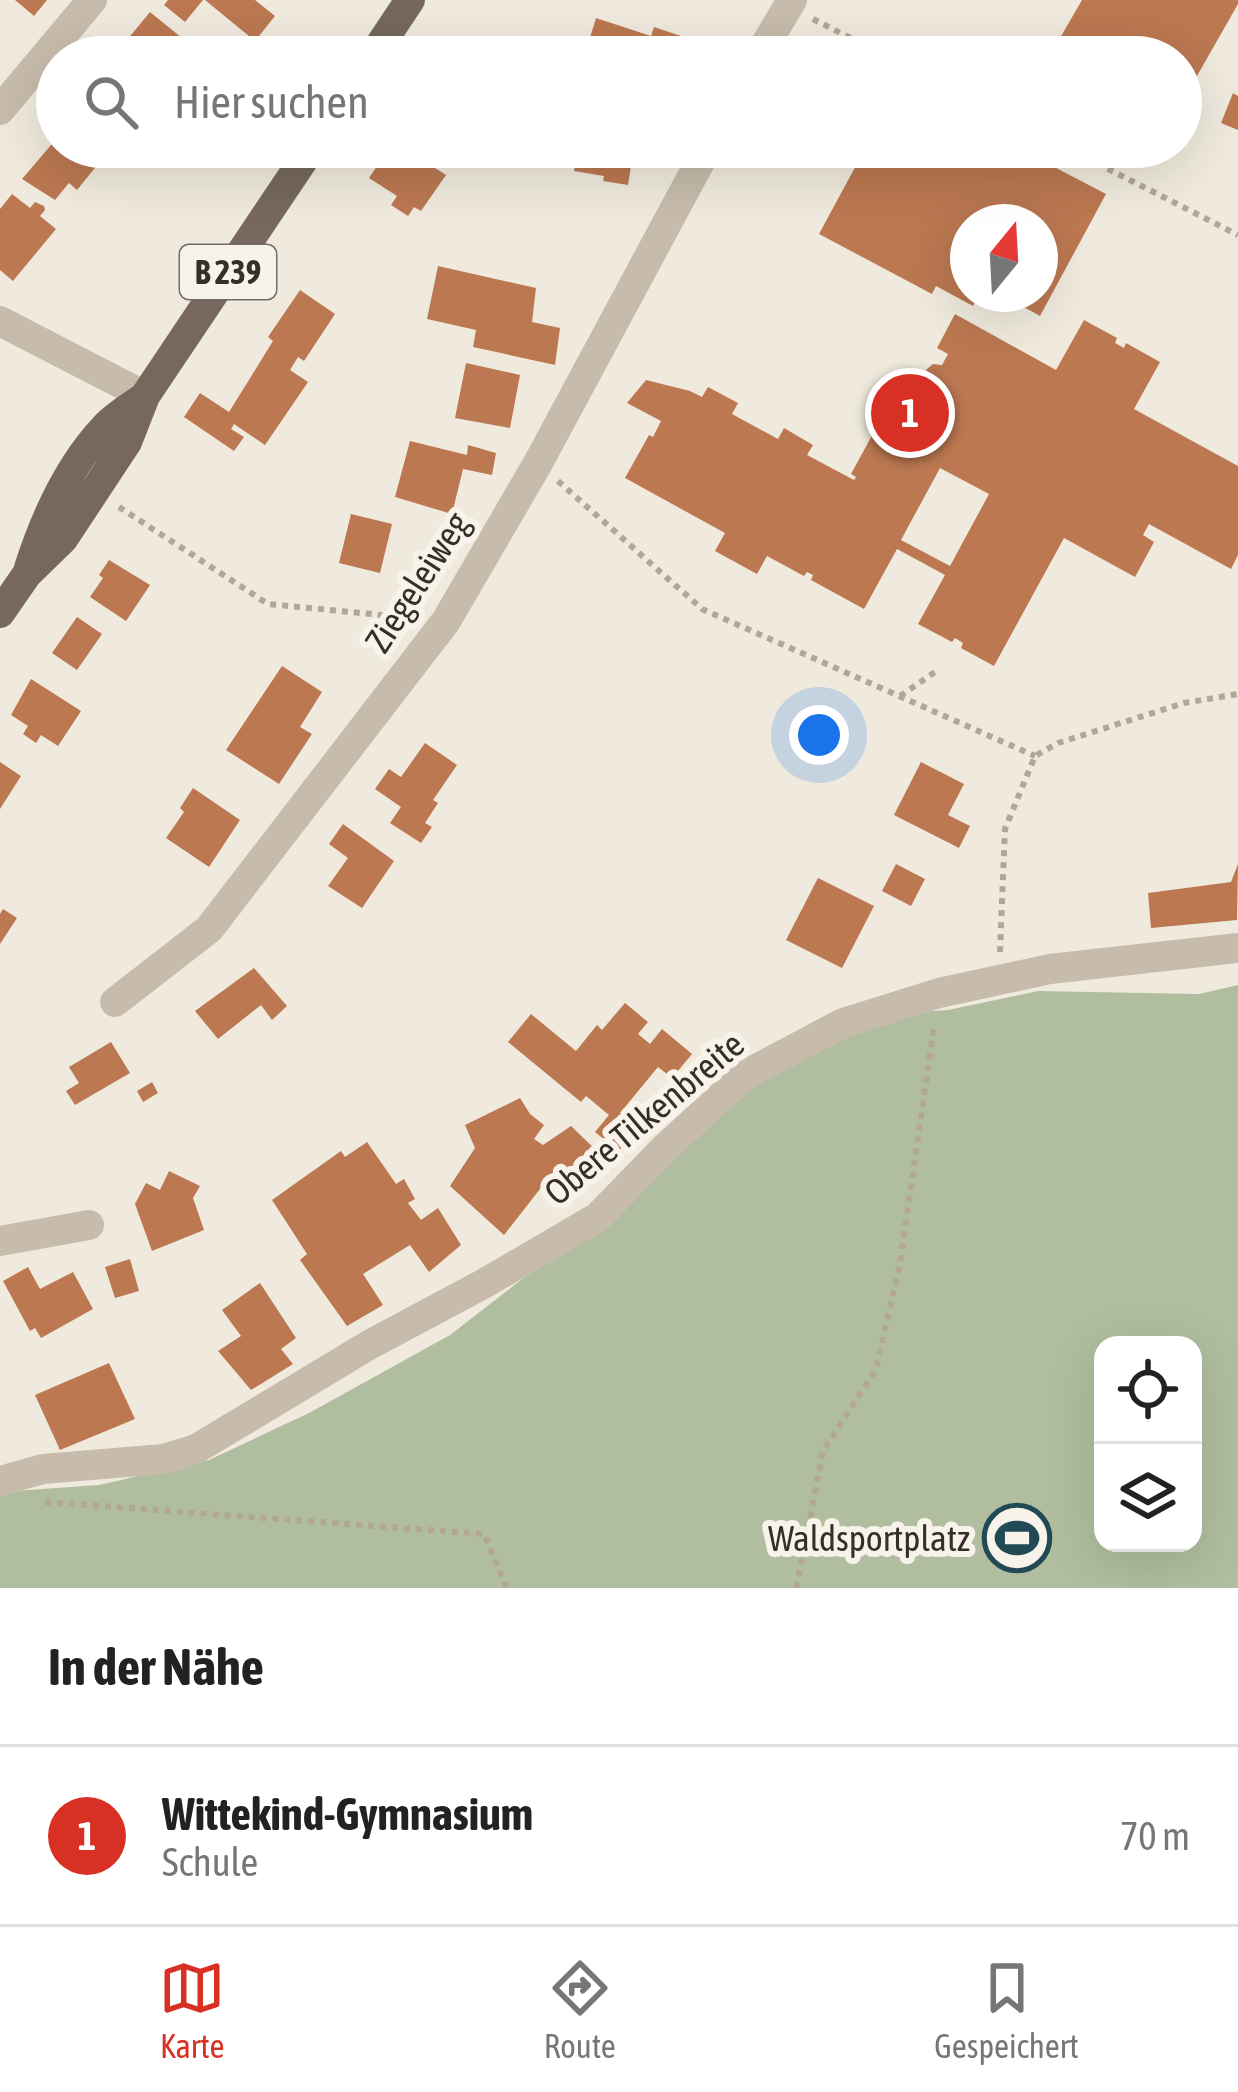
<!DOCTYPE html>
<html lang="de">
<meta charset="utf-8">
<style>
:root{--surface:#fff;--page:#f6f6f6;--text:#222;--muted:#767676;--line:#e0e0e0;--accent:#d93025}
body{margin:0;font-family:"Asap Condensed",sans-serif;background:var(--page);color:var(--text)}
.controls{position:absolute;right:36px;bottom:36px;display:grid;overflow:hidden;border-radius:24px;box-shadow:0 12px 48px #0002}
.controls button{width:108px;height:108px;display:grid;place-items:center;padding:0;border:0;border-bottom:3px solid var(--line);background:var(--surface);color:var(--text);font:60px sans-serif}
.compass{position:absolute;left:950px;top:204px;width:108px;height:108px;border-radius:50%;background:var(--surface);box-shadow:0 12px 48px #0002;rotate:18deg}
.you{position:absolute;left:819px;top:735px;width:42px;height:42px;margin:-30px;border:9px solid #fff;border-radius:50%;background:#1a73e8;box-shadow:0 0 0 18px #1a73e833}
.badge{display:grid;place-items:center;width:78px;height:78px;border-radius:50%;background:var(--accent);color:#fff;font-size:39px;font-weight:700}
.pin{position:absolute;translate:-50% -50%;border:6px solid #fff;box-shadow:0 3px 12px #0006}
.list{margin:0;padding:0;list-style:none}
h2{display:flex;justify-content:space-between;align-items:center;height:156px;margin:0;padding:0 48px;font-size:51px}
h2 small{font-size:39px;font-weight:400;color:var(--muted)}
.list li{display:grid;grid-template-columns:78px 1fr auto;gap:36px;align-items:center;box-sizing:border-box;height:180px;padding:0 48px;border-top:3px solid var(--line)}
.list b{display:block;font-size:45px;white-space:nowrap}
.list p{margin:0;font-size:39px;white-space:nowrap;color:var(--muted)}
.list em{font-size:39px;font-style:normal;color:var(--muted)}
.icon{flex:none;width:66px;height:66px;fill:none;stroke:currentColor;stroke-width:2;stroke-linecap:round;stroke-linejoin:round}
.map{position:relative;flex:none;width:1238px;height:1588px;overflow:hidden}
.search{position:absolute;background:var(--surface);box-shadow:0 12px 48px #0002;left:36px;right:36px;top:36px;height:132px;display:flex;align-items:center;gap:30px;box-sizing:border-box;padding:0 42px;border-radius:66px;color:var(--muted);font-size:45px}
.sheet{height:336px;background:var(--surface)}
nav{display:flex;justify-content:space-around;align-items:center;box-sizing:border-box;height:168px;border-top:3px solid var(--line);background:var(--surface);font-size:33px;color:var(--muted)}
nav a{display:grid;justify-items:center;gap:6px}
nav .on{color:var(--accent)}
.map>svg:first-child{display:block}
</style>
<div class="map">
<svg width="1238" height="1588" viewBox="0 0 1238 1588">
<rect width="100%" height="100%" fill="#f0eade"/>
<path fill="#b0be9f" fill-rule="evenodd" d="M1238,985V1588H0V1492L99,1485L209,1460L309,1413L450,1335L646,1183L743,1091L823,1045L917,1012L948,1010L1038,991L1199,994ZM1103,1345H1193V1543H1103Z"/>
<path fill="#bb7851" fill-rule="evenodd" d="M15,0H47L34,16Z
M168,0H203L185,22L164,5Z
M205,0H255L275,16L255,41Z
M1082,0H1238V4L1181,104V57H1049Z
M150,12L198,51L193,57H113Z
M596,18L651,36L654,27L681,36L674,57H584Z
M1233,93L1238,96V130L1221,123Z
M57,138V147H112L77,190L69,183L55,200L22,179Z
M380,147H402L446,175L421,211L414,207L408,216L391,205L397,196L369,178L383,157L376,153Z
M579,147H634L628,185L603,181L604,176L574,171Z
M866,147H1000L1007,151L1009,147H1016L1106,194L1040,316L1000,294H1040V222H968V294H979L973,306L936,286L932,294L819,234Z
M1130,147H1149L1142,159L1127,151Z
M12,194L30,208L35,202L44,206L45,210L40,216L56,229L13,281L0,270V209Z
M438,266L536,288L532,322L560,328L555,365L473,347L476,330L427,319Z
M300,290L335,314L304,361L298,357L290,370L308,382L265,445L234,424L231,429L244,437L234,451L184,417L200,393L229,412L273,341L268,337Z
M955,314L1056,370L1084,320L1117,338L1115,343L1124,348L1126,343L1160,362L1134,409L1238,466V555L1231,569L1149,524L1143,535L1154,542L1135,577L1064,538L994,666L961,648L963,643L955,638L952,642L918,624L945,575L897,549L864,609L811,580L813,575L807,572L804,576L767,556L757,574L715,551L725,533L625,478L649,435L653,437L661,421L627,403L646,380L690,391L702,397L708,387L738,403L732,414L778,439L784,428L813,445L807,455L854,480L856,477L851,474L875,430L900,441L904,433L899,426V419L927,369L933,364L942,365L948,354L937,348ZM940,468L989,494L950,566L901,540Z
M466,363L520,375L510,428L455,418Z
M410,441L467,455L468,445L496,453L492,475L463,469L452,514L395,497Z
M351,514L392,524L380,573L339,563Z
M109,560L150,585L126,621L90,597L103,578L99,575Z
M77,617L102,634L77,670L52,653Z
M282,666L322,692L300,727L312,734L279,784L226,750Z
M31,679L81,711L58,746L41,735L36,743L23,734L28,726L11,715Z
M425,743L457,765L433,800L438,803L425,823L432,827L421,843L390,823L401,807L375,789L389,769L401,777Z
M0,762L21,776L0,809Z
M921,762L964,784L948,815L970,826L959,848L894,815Z
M193,788L240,820L209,867L166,838L184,812L180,808Z
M343,824L394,861L362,908L328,886L348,858L329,844Z
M896,864L925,879L911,906L882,891Z
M1238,864L1237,920L1151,928L1148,893L1231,882Z
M818,878L874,906L842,968L786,940Z
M3,909L17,918L0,944V914Z
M254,968L287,1006L272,1020L261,1005L218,1039L195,1011Z
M625,1003L648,1022L638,1034L650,1044L662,1029L692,1054L672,1078L658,1067L620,1113L638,1128L619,1151L595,1132L609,1115L586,1096L581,1102L508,1042L531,1014L576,1051L597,1025L602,1030Z
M111,1042L130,1073L75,1105L66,1091L79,1083L69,1067Z
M152,1082L158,1093L143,1102L137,1091Z
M520,1098L530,1114L544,1125L534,1139L543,1145L571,1126L601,1155L576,1188L554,1171L504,1235L450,1186L475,1148L465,1125Z
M367,1142L396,1184L404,1179L415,1199L408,1203L421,1220L438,1208L461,1245L429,1272L410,1245L363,1274L383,1305L347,1326L300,1260L307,1254L272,1200L341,1151L345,1157Z
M169,1171L200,1186L193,1198L204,1230L152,1251L135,1204L146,1183L160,1190Z
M130,1259L139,1291L115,1298L105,1267Z
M28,1267L40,1289L73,1272L93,1309L41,1338L35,1328L30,1331L3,1281Z
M260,1283L296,1338L281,1349L293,1364L251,1390L218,1351L241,1336L222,1310Z
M109,1363L135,1419L60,1450L35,1395Z"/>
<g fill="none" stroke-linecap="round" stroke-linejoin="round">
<path stroke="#b3a695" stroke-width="6" stroke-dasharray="6 6" stroke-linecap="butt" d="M813,19L888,57
M1065,147L1238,235
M558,481L702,609L1035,756
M119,507L268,604L412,618
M900,696L935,672
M1000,952L1005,829L1035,756L1058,743L1184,703L1238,694
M45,1502L484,1534L507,1588
M796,1588L823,1451L876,1369L900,1263L934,1027"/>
<path stroke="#c7bcab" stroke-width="30" d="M758,57L792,0
M0,110L92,0
M0,321L145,396
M115,1002L209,929L446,621L538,463L708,147
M0,1241L89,1225
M0,1481L43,1469L163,1459L196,1449L369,1345L485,1283L598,1217L666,1147L745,1075L843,1023L939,993L1050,969L1238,948"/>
<path stroke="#76685c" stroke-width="30" d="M372,57L410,0
M29,568C45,518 68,466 105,427C115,416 130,407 143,398
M0,613L27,574L63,539L127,442L145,396L312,147"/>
</g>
<defs>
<g id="stadium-ring" transform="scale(3.45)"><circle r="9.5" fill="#f8f3ea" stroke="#224a54" stroke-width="1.5"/><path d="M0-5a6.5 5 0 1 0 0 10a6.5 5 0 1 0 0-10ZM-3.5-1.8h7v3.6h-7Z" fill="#224a54"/></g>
</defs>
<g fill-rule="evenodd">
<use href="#stadium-ring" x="1017" y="1538"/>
</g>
<g text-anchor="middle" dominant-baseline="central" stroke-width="12" stroke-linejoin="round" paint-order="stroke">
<rect fill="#f8f3ea" stroke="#706a63" stroke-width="3" x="180" y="245" width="96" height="54" rx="9"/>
<g font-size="33" font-weight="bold" fill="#362f29">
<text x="228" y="272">B 239</text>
</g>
<g font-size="36" fill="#362f29" stroke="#f8f3ea">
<text transform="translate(417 582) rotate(-57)">Ziegeleiweg</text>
<text transform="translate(644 1118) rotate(-40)">Obere Tilkenbreite</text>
</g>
<g font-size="36" fill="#362f29" stroke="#f8f3ea" text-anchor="end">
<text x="970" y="1538">Waldsportplatz</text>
</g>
</g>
</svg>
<div class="controls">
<button><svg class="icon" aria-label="locate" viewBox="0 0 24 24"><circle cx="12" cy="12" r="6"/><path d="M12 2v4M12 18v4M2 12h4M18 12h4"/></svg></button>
<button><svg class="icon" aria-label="layers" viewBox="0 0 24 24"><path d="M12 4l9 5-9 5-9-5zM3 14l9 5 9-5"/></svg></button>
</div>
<svg class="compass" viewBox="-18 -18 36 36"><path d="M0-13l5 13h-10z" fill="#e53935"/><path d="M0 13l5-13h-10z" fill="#767676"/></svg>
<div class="you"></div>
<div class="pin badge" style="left:910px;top:413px">1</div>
<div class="search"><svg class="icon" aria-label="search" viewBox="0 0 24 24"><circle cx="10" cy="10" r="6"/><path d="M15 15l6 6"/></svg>Hier suchen</div>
</div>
<section class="sheet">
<h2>In der Nähe<small></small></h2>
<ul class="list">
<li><span class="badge">1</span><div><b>Wittekind-Gymnasium</b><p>Schule</p></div><em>70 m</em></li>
</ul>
</section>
<nav>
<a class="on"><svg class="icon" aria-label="map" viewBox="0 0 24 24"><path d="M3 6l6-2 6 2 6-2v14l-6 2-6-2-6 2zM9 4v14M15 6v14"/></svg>Karte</a>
<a><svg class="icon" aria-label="directions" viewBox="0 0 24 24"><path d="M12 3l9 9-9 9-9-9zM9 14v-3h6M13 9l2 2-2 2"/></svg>Route</a>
<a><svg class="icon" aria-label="saved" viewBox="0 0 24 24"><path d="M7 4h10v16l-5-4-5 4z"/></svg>Gespeichert</a>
</nav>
